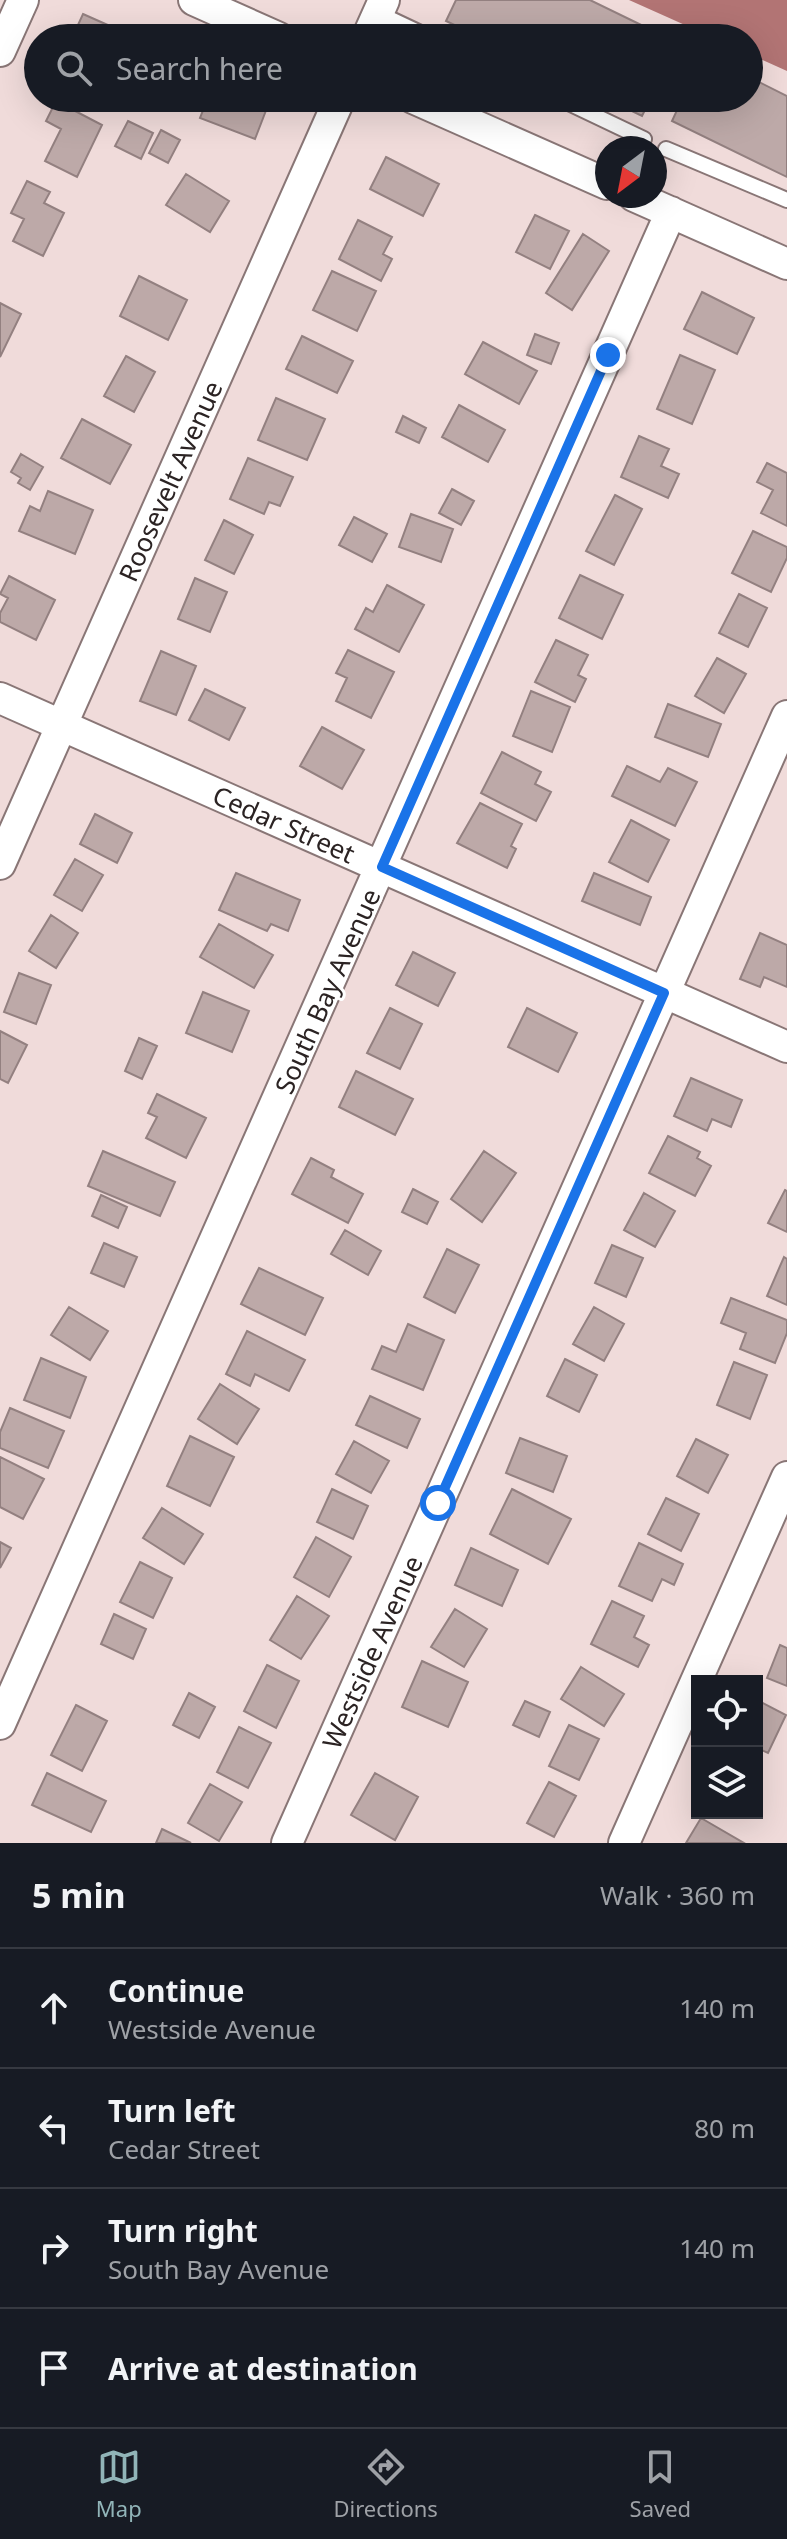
<!DOCTYPE html>
<meta charset="utf-8">
<style>
:root{--surface:#171b24;--page:#20242c;--text:#f1f3f6;--muted:#9ea1a6;--line:#363941;--accent:#91b4b8}
body{margin:0;font-family:"Noto Sans",sans-serif;background:var(--page);color:var(--text)}
.controls{position:absolute;right:24px;bottom:24px;display:grid;overflow:hidden;border-radius:0px;box-shadow:0 8px 32px #0002}
.controls button{width:72px;height:72px;display:grid;place-items:center;padding:0;border:0;border-bottom:2px solid var(--line);background:var(--surface);color:var(--text);font:40px sans-serif}
.compass{position:absolute;left:595px;top:136px;width:72px;height:72px;border-radius:50%;background:var(--surface);box-shadow:0 8px 32px #0002;rotate:212deg}
.stop{position:absolute;width:24px;height:24px;margin:-18px;border:6px solid #1a73e8;border-radius:50%;background:#fff}
.stop.end{background:#1a73e8;border-color:#fff;box-shadow:0 2px 8px #0008}
.list{margin:0;padding:0;list-style:none}
h2{display:flex;justify-content:space-between;align-items:center;height:104px;margin:0;padding:0 32px;font-size:34px}
h2 small{font-size:26px;font-weight:400;color:var(--muted)}
.list li{display:grid;grid-template-columns:52px 1fr auto;gap:24px;align-items:center;box-sizing:border-box;height:120px;padding:0 32px;border-top:2px solid var(--line)}
.list b{display:block;font-size:30px;white-space:nowrap}
.list p{margin:0;font-size:26px;white-space:nowrap;color:var(--muted)}
.list em{font-size:26px;font-style:normal;color:var(--muted)}
.icon{flex:none;width:44px;height:44px;fill:none;stroke:currentColor;stroke-width:2;stroke-linecap:round;stroke-linejoin:round}
.map{position:relative;flex:none;width:787px;height:1843px;overflow:hidden}
.search{position:absolute;background:var(--surface);box-shadow:0 8px 32px #0002;left:24px;right:24px;top:24px;height:88px;display:flex;align-items:center;gap:20px;box-sizing:border-box;padding:0 28px;border-radius:44px;color:var(--muted);font-size:30px}
.sheet{height:584px;background:var(--surface)}
nav{display:flex;justify-content:space-around;align-items:center;box-sizing:border-box;height:112px;border-top:2px solid var(--line);background:var(--surface);font-size:22px;color:var(--muted)}
nav a{display:grid;justify-items:center;gap:4px}
nav .on{color:var(--accent)}
.map>svg:first-child{display:block}
</style>
<div class="map">
<svg width="787" height="1843" viewBox="0 0 787 1843">
<rect width="100%" height="100%" fill="#f0dbda"/>
<path fill="#b27474" d="M629,0H787V71L749,54V38H714Z"/>
<path fill="#bda9a8" stroke="#938080" stroke-width="2" d="M456,0H590L668,38H482L446,21Z
M83,14L137,38H72Z
M749,77L787,96V177L672,121L679,106L662,98H749Z
M208,98L270,100L255,139L200,118Z
M605,98H651L642,116Z
M56,101L102,125L77,177L45,161L61,129L46,121Z
M128,121L153,133L141,159L115,146Z
M161,130L180,140L168,163L149,153Z
M386,157L439,184L423,216L370,189Z
M186,174L229,201L210,232L166,205Z
M27,181L50,192L44,203L64,213L43,256L13,241L24,219L11,213Z
M535,215L569,231L550,269L516,252Z
M358,220L392,237L383,254L392,259L381,281L339,259Z
M583,234L609,251L572,310L546,293Z
M332,271L376,291L357,331L313,310Z
M139,276L187,300L168,340L120,316Z
M702,292L754,318L737,354L684,329Z
M0,303L21,314L0,357Z
M535,334L559,343L551,364L527,355Z
M302,336L353,361L337,393L286,369Z
M483,342L537,371L519,404L465,374Z
M680,355L715,370L692,424L657,409Z
M126,356L155,372L134,412L104,396Z
M276,398L325,419L307,460L258,440Z
M459,405L505,430L488,462L442,437Z
M403,416L426,428L419,443L396,432Z
M82,419L131,445L110,484L61,458Z
M639,436L669,449L661,466L679,474L668,498L621,477Z
M21,454L43,467L30,490L18,483L21,478L11,472Z
M248,458L293,477L280,506L269,502L264,514L230,499Z
M767,463L787,473V526L761,513L773,490L757,482Z
M452,489L474,501L461,525L439,513Z
M48,491L93,510L75,554L19,531L30,506L40,511Z
M615,495L642,509L614,565L586,551Z
M411,514L453,529L441,562L399,547Z
M354,517L387,534L372,562L339,545Z
M224,520L253,535L234,574L205,560Z
M753,531L787,547V558L771,592L732,573Z
M580,575L623,595L602,639L559,618Z
M9,576L55,600L36,640L0,622V613L8,598L0,594Z
M195,578L227,592L210,632L178,619Z
M387,585L424,605L399,652L355,629L366,608L373,612Z
M739,594L767,608L748,647L719,633Z
M556,640L588,655L578,675L586,679L575,702L535,682Z
M348,650L394,672L371,718L336,701L347,678L336,673Z
M161,651L196,666L176,715L140,701Z
M717,658L746,674L724,713L695,696Z
M205,689L245,708L229,740L189,720Z
M531,691L570,707L552,752L513,736Z
M668,704L721,724L708,757L655,737Z
M322,727L364,750L342,789L300,766Z
M502,752L541,772L535,784L551,792L536,821L481,793Z
M627,766L660,782L668,768L697,782L675,826L612,796Z
M480,803L522,824L511,846L516,849L507,868L457,843Z
M95,814L132,833L117,863L80,844Z
M631,820L669,840L648,882L609,862Z
M75,859L103,875L82,911L54,895Z
M236,873L300,900L288,931L271,924L267,931L219,910Z
M594,873L651,897L640,925L582,901Z
M51,915L78,933L56,968L29,951Z
M219,924L273,955L254,988L200,957Z
M760,933L787,945V987L764,977L760,987L740,979Z
M413,952L455,973L438,1006L396,985Z
M19,973L51,985L36,1024L4,1012Z
M203,992L249,1011L232,1052L186,1033Z
M390,1008L422,1024L400,1069L367,1053Z
M527,1008L577,1033L558,1072L508,1047Z
M0,1031L27,1045L8,1083L0,1079Z
M139,1038L157,1046L142,1079L125,1071Z
M356,1071L413,1099L395,1135L339,1107Z
M691,1078L742,1100L731,1127L712,1119L707,1131L674,1116Z
M157,1094L206,1118L186,1158L146,1138L157,1117L148,1113Z
M668,1136L700,1152L697,1158L711,1166L695,1196L649,1173Z
M103,1151L175,1182L160,1216L88,1186Z
M484,1151L516,1173L482,1222L451,1199Z
M311,1158L334,1170L331,1177L363,1194L348,1223L292,1194Z
M413,1189L438,1202L427,1224L402,1212Z
M785,1190L787,1191V1232L768,1223Z
M644,1193L675,1211L655,1247L624,1230Z
M101,1195L127,1207L118,1228L92,1216Z
M345,1230L381,1251L368,1275L331,1254Z
M104,1243L137,1257L124,1287L91,1273Z
M612,1245L643,1258L626,1297L595,1283Z
M447,1249L479,1265L455,1313L424,1297Z
M784,1257L787,1259V1305L767,1296Z
M259,1268L323,1298L305,1335L241,1304Z
M731,1298L787,1320V1333L775,1363L740,1349L746,1333L721,1323Z
M69,1307L108,1331L90,1360L51,1335Z
M594,1307L624,1324L604,1361L573,1344Z
M408,1324L444,1340L423,1390L372,1369L382,1346L396,1352Z
M247,1331L305,1360L289,1391L255,1374L250,1386L226,1374Z
M41,1358L86,1377L70,1418L24,1400Z
M565,1359L597,1375L579,1412L547,1396Z
M734,1362L767,1375L750,1419L717,1405Z
M220,1384L259,1409L237,1444L198,1419Z
M370,1396L420,1419L407,1448L356,1425Z
M10,1408L64,1431L48,1468L0,1448V1432Z
M190,1436L234,1457L210,1506L167,1486Z
M520,1438L567,1456L553,1492L506,1473Z
M696,1439L728,1455L708,1493L677,1476Z
M354,1441L389,1461L371,1493L336,1474Z
M0,1457L44,1479L23,1519L0,1507Z
M332,1489L368,1506L353,1539L317,1522Z
M512,1489L571,1519L548,1564L490,1534Z
M666,1498L699,1514L681,1551L648,1534Z
M162,1508L203,1534L184,1564L143,1538Z
M316,1537L351,1557L329,1597L294,1577Z
M0,1542L11,1548L0,1568Z
M639,1543L683,1564L674,1585L662,1579L652,1601L619,1586Z
M471,1548L518,1570L502,1606L455,1585Z
M140,1562L172,1578L153,1618L120,1602Z
M297,1596L329,1616L301,1659L270,1640Z
M612,1601L644,1616L634,1637L649,1645L638,1667L591,1644Z
M455,1609L487,1629L464,1667L431,1647Z
M114,1614L146,1629L133,1659L101,1644Z
M780,1645L787,1648V1686L767,1678Z
M422,1661L468,1682L448,1727L402,1707Z
M267,1665L299,1681L276,1728L244,1711Z
M581,1667L624,1694L604,1726L561,1699Z
M189,1693L215,1707L199,1738L173,1725Z
M757,1700L786,1715L768,1753L757,1748Z
M525,1701L550,1712L539,1737L513,1725Z
M76,1705L107,1721L82,1771L51,1755Z
M569,1725L599,1739L579,1780L549,1766Z
M239,1727L271,1743L248,1788L217,1772Z
M47,1773L106,1801L91,1832L32,1805Z
M375,1773L418,1797L395,1840L351,1815Z
M549,1782L576,1796L554,1837L527,1823Z
M210,1784L242,1802L219,1841L188,1823Z
M701,1818L744,1843H686Z
M162,1829L191,1843H156Z"/>
<g fill="none" stroke-linecap="round" stroke-linejoin="round">
<g stroke="#897676" stroke-width="18">
<path id="lane" d="M378,13L431,38
M558,98L644,139
M666,149L787,200"/>
</g>
<g stroke="#897676" stroke-width="34">
<path id="street" d="M194,0L279,38
M367,38L384,0
M0,51L23,0
M413,98L607,184
M634,196L787,264
M0,698L787,1047
M0,864L340,98
M0,1724L671,212
M287,1843L787,716
M624,1843L787,1477"/>
</g>
<use href="#lane" stroke="#fff" stroke-width="14"/>
<use href="#street" stroke="#fff" stroke-width="30"/>
</g>
<g fill="none" stroke-linecap="round" stroke-linejoin="round">
<path stroke="#1a73e8" stroke-width="10" d="M438,1503L664,993L382,867L608,355"/>
</g>
<g text-anchor="middle" dominant-baseline="central" stroke-width="6" stroke-linejoin="round" paint-order="stroke">
<g font-size="26" fill="#2b2323" stroke="#fff">
<text transform="translate(170 481) rotate(-66)">Roosevelt Avenue</text>
<text transform="translate(284 824) rotate(24)">Cedar Street</text>
<text transform="translate(327 991) rotate(-66)">South Bay Avenue</text>
<text transform="translate(372 1652) rotate(-66)">Westside Avenue</text>
</g>
</g>
</svg>
<div class="controls">
<button><svg class="icon" aria-label="locate" viewBox="0 0 24 24"><circle cx="12" cy="12" r="6"/><path d="M12 2v4M12 18v4M2 12h4M18 12h4"/></svg></button>
<button><svg class="icon" aria-label="layers" viewBox="0 0 24 24"><path d="M12 4l9 5-9 5-9-5zM3 14l9 5 9-5"/></svg></button>
</div>
<svg class="compass" viewBox="-18 -18 36 36"><path d="M0-13l5 13h-10z" fill="#e53935"/><path d="M0 13l5-13h-10z" fill="#9ea1a6"/></svg>
<div class="stop" style="left:438px;top:1503px"></div>
<div class="stop end" style="left:608px;top:355px"></div>
<div class="search"><svg class="icon" aria-label="search" viewBox="0 0 24 24"><circle cx="10" cy="10" r="6"/><path d="M15 15l6 6"/></svg>Search here</div>
</div>
<section class="sheet">
<h2>5 min<small>Walk · 360 m</small></h2>
<ul class="list">
<li><svg class="icon" aria-label="ahead" viewBox="0 0 24 24"><path d="M12 20V5M6 11l6-6 6 6"/></svg><div><b>Continue</b><p>Westside Avenue</p></div><em>140 m</em></li>
<li><svg class="icon" aria-label="left" viewBox="0 0 24 24"><path d="M17 20v-9H6M10 6l-5 5 5 5"/></svg><div><b>Turn left</b><p>Cedar Street</p></div><em>80 m</em></li>
<li><svg class="icon" aria-label="right" viewBox="0 0 24 24"><path d="M7 20v-9h11M14 6l5 5-5 5"/></svg><div><b>Turn right</b><p>South Bay Avenue</p></div><em>140 m</em></li>
<li><svg class="icon" aria-label="arrive" viewBox="0 0 24 24"><path d="M6 21V4h12l-3 4 3 4H6"/></svg><div><b>Arrive at destination</b></div></li>
</ul>
</section>
<nav>
<a class="on"><svg class="icon" aria-label="map" viewBox="0 0 24 24"><path d="M3 6l6-2 6 2 6-2v14l-6 2-6-2-6 2zM9 4v14M15 6v14"/></svg>Map</a>
<a><svg class="icon" aria-label="directions" viewBox="0 0 24 24"><path d="M12 3l9 9-9 9-9-9zM9 14v-3h6M13 9l2 2-2 2"/></svg>Directions</a>
<a><svg class="icon" aria-label="saved" viewBox="0 0 24 24"><path d="M7 4h10v16l-5-4-5 4z"/></svg>Saved</a>
</nav>
